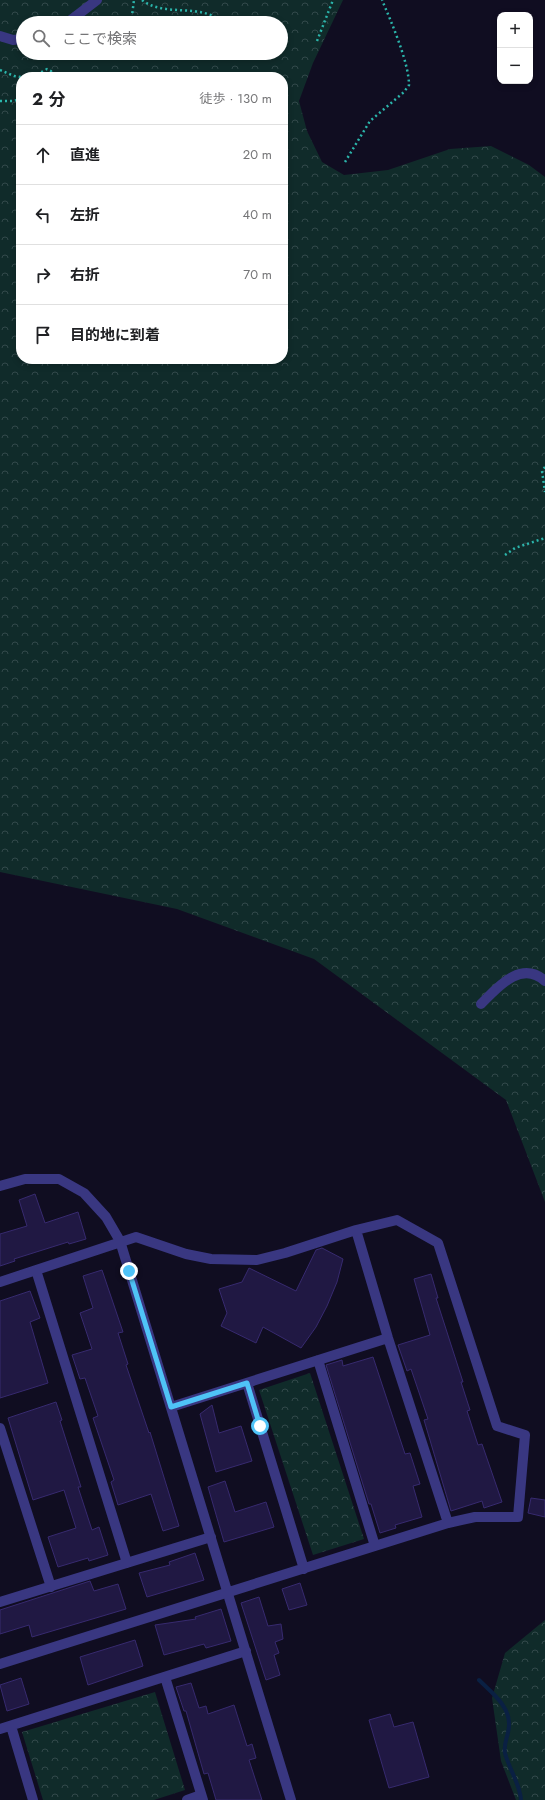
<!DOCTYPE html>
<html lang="ja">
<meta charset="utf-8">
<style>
:root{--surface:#fff;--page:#f2f2f2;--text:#202124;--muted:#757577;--line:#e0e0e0}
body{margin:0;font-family:Jost,"Noto Sans JP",sans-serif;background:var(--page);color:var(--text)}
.controls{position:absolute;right:12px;top:12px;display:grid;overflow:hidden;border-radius:8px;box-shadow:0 2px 6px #0003}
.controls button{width:36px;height:36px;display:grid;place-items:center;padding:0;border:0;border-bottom:1px solid var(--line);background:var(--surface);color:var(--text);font:20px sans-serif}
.stop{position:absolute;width:12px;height:12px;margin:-9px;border:3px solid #4fc3f7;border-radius:50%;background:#fff}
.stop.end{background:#4fc3f7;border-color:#fff;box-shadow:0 1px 4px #0008}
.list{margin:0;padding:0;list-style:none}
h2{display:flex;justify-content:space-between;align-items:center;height:52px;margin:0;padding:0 16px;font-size:17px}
h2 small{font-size:13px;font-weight:400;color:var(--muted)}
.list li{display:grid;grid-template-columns:26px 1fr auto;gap:12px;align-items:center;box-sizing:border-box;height:60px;padding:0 16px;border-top:1px solid var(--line)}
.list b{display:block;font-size:15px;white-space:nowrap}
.list em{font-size:13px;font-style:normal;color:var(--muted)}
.icon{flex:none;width:22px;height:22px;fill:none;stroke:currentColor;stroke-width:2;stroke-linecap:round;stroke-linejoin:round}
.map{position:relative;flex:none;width:545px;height:1800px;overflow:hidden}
.search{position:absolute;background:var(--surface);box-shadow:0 2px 6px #0003;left:16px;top:16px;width:272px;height:44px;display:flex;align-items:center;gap:10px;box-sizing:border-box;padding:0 14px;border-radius:22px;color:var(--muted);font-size:15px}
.panel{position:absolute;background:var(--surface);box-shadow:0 2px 6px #0003;left:16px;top:72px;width:272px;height:292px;border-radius:16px}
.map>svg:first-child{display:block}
</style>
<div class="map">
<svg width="545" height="1800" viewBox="0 0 545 1800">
<defs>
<pattern id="forest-crowns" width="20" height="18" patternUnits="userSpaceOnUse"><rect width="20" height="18" fill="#102b2a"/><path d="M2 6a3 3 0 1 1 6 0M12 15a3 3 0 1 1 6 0" fill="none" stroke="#32494a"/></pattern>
</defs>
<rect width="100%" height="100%" fill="#100d21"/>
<path fill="url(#forest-crowns)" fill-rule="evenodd" d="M0,0H343L313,63L299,101L307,131L322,162L344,175L388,170L450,149L491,146L529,165L545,177V1202L506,1100L314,959L177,909L0,872ZM23,23H281V53H23ZM21,77H283V359H21Z
M310,1373L364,1539L313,1555L259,1390Z
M545,1620V1800H516L501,1761L492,1698L505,1653Z
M155,1692L185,1790L154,1800H43L22,1732Z"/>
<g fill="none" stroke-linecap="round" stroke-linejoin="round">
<path stroke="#0a2043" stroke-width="4" d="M479,1680C491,1692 510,1706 509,1725C509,1735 503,1743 505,1753C509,1769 520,1784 521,1800"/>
</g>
<path fill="#201843" stroke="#372a6f" d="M35,1194L45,1223L78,1212L86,1239L69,1244L68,1242L14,1259L15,1261L0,1266V1234L27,1226L19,1200Z
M322,1248L343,1259L337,1282L327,1306L316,1327L301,1348L263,1327L256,1343L221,1326L227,1313L219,1289L242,1282L249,1268L296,1291L316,1250Z
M102,1270L123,1332L118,1333L128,1364L126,1365L149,1433L150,1432L179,1526L163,1531L151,1494L118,1505L111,1482L114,1480L93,1418L98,1416L85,1378L80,1379L72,1355L92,1349L80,1313L93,1308L83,1276Z
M431,1274L438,1298H436L463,1382H461L470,1410L467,1411L478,1445L482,1444L502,1502L484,1508L482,1501L451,1511L424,1420L428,1419L411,1369L407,1371L398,1345L430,1335L414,1279Z
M30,1291L40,1318L30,1322L48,1383L0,1398V1301Z
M373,1357L405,1454L410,1453L420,1484L413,1486L422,1517L395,1525L396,1528L380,1533L371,1504H369L326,1365L342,1360L343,1366Z
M56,1402L62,1420L60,1421L81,1487H78L92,1530L99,1527L108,1555L89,1561L88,1558L58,1567L48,1537L76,1528L64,1490L33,1500L8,1418Z
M212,1405L219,1433L241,1426L252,1461L216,1472L200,1414Z
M225,1481L235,1512L266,1502L274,1527L224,1542L208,1487Z
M531,1498L545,1500V1517L528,1513Z
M195,1553L204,1580L147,1597L139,1573L170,1565L169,1562Z
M90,1581L94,1591L118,1584L126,1609L32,1637L29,1625L0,1634V1610Z
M300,1583L307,1605L289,1610L282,1589Z
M259,1597L268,1626L281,1624L283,1639L275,1642L279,1653L274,1655L280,1675L266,1680L241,1603Z
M221,1609L231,1641L206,1648L204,1644L164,1655L155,1625L196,1619L195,1617Z
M135,1640L143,1666L88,1685L80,1657Z
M21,1678L29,1704L7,1711L0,1685Z
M191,1683L199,1708L206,1706L208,1714L234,1705L247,1746L252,1744L256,1758L249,1760L262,1800H216L208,1773L204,1774L186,1711H184L176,1687Z
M390,1714L394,1727L413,1722L429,1777L389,1788L369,1720Z"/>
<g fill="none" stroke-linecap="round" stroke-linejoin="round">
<path stroke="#2bb5ab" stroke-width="2.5" stroke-dasharray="2 3" stroke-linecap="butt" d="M142,0C165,18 202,2 223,23
M131,23L134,0
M317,41L333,0
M0,70L14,76L21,77
M22,77L38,74L47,69L51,71L52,77
M0,101H13L21,99
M345,162L370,121L404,92L409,85C409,63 391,21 382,0
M545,467L542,471L545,492
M505,555L515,548L545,538"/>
<path stroke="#393781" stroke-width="10" d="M67,23L97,0
M0,36L13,40L23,39
M481,1004C497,988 521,959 545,981
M0,1186L25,1179H59L84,1193L106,1217L120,1241L291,1800
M356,1230L388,1338L448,1523
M36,1270L127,1563
M0,1282L136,1237L186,1254L211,1259L257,1260L285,1253L356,1230L397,1220L438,1243L497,1426L525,1435L518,1517H475L448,1523L0,1664
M318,1360L375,1546
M247,1383L304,1569
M171,1407L388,1338
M0,1428L51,1587
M0,1602L211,1537
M165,1677L203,1800
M11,1726L33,1800
M0,1729L246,1651
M187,1800L201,1795"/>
</g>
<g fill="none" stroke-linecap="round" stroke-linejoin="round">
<path stroke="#4fc3f7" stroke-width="5" d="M129,1271L171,1407L247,1383L260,1426"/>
</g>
</svg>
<div class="controls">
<button>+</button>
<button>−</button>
</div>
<div class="stop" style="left:260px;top:1426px"></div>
<div class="stop end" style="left:129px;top:1271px"></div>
<div class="search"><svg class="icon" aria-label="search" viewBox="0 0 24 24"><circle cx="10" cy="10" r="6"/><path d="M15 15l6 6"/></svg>ここで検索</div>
<section class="panel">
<h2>2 分<small>徒歩 · 130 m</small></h2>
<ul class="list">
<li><svg class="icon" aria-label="ahead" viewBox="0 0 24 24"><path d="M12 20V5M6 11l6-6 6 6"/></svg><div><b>直進</b></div><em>20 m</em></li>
<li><svg class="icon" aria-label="left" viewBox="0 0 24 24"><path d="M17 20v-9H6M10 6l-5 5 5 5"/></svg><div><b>左折</b></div><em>40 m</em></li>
<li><svg class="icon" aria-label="right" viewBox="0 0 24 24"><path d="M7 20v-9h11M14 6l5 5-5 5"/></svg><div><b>右折</b></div><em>70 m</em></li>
<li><svg class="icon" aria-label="arrive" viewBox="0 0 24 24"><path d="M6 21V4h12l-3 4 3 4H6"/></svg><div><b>目的地に到着</b></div></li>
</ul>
</section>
</div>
